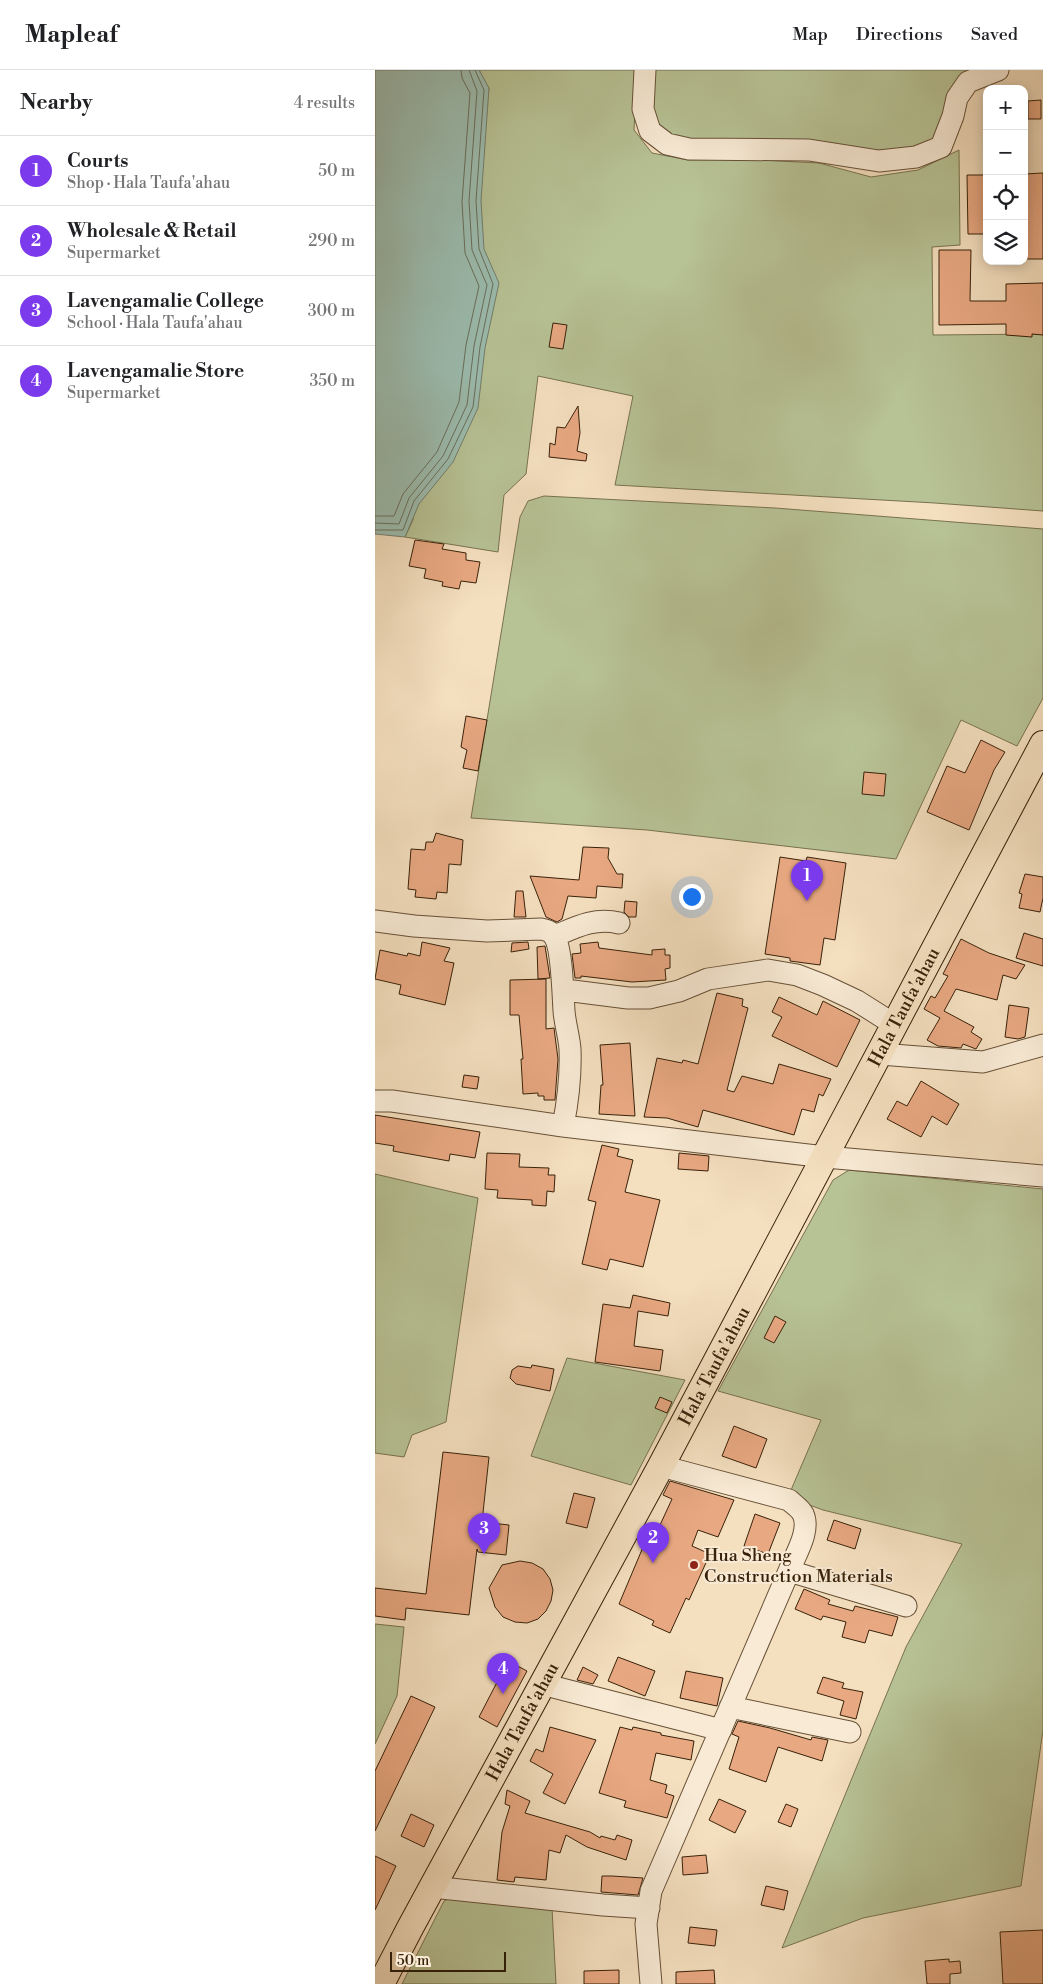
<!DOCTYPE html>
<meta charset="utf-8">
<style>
:root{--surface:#fff;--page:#f6f6f6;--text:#202124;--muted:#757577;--line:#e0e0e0;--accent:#7c3aed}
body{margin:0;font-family:"Libre Bodoni",serif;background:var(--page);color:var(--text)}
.controls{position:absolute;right:15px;top:15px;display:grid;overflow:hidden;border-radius:10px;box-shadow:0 2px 12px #0003}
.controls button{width:45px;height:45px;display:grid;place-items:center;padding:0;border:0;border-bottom:1px solid var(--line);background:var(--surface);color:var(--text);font:25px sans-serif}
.scale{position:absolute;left:15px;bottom:12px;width:116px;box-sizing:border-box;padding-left:5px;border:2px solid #382109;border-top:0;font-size:14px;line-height:18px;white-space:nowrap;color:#382109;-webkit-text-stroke:4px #f8ead5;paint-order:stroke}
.you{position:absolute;left:316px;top:826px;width:18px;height:18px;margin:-12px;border:4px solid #fff;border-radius:50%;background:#1a73e8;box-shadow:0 0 0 8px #1a73e833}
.badge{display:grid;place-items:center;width:32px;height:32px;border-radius:50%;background:var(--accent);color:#fff;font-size:16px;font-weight:700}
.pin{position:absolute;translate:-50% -41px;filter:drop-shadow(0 1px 2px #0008)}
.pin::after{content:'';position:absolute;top:26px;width:18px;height:15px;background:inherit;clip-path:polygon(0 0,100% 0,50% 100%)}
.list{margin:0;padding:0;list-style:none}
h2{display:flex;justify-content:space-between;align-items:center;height:65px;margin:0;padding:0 20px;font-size:21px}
h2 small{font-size:16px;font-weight:400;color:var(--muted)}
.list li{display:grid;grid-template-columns:32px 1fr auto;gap:15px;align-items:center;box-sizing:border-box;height:70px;padding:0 20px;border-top:1px solid var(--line)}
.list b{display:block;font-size:19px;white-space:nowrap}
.list p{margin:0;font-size:16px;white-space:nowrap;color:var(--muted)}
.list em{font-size:16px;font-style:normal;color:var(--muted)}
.icon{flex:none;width:28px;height:28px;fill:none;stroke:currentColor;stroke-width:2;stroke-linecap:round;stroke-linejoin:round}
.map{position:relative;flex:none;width:668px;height:1914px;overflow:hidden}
header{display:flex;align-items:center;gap:30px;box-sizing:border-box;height:70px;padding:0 25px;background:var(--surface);border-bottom:1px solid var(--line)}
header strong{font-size:24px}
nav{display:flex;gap:28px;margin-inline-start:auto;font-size:18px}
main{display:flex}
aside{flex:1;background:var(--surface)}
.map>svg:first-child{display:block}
</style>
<header>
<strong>Mapleaf</strong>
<nav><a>Map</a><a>Directions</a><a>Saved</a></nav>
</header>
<main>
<aside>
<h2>Nearby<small>4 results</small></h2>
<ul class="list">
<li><span class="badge">1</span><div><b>Courts</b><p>Shop · Hala Taufa'ahau</p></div><em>50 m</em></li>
<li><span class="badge">2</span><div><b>Wholesale &amp; Retail</b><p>Supermarket</p></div><em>290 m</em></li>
<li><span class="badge">3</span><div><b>Lavengamalie College</b><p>School · Hala Taufa'ahau</p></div><em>300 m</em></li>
<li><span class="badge">4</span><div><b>Lavengamalie Store</b><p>Supermarket</p></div><em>350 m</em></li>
</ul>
</aside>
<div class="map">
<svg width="668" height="1914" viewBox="0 0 668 1914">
<rect width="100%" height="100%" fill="#f4dfbf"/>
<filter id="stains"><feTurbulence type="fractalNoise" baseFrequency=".004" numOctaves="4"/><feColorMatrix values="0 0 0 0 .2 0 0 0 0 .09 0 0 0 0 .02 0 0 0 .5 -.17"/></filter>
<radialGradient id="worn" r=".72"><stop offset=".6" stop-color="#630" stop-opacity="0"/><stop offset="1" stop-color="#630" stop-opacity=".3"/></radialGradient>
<path fill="#b7c295" stroke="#78724f" d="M104,0H262L259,60L277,83L313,90L364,89L444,93L496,107L543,100L584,80L585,175L557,177L558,265L668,264V441L560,433L240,415L258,326L163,306L151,404L129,425L123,482L30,467L38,450L114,19Z
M279,0H598L560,71L535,82L315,75L281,59L276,39Z
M169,426L400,438L668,459V628L642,676L586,650L521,789L272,760L96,748L145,447L153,431Z
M474,1100L668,1119V1660L646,1816L488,1848L407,1878L531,1577L587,1474L448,1440L413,1427L446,1350L343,1321L458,1110Z
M0,1104L103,1128L71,1352L37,1365L29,1387L0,1383Z
M192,1288L310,1310L256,1415L156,1386Z
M0,1554L29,1557L22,1626L0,1674Z
M81,1826L177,1838L181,1914H27L69,1831Z"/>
<path fill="#9cbdb0" stroke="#747f6d" d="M0,0H104L114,18L106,131L109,179L124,213L110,278L103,338L78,392L44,434L30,467L0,464Z"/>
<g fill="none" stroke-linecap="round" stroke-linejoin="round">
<path stroke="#6a6f5c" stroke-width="1" d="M0,446H19L28,424L62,382L84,332L91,275L104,216L90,183L87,132L95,23L87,8L86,0
M0,453L24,454L34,428L68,386L92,335L99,276L112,215L97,180L94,131L102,21L94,0
M0,460H28L39,431L73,389L98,337L105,277L118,214L104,179L101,131L109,20L100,0"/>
</g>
<path fill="#e8a882" stroke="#382109" d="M666,30V49H653V31Z
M668,103V189H649V104Z
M592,105H612V164H593Z
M564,180H596L595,231H631V214L668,213V265L657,264V267L631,265V254L564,255Z
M178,253L192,255L188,279L174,277Z
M203,336L205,363L202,381L212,384L211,391L174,387L175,373L180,375L182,357L190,358Z
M40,470L69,474L67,479L91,483V490L105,492L101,513L86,511L84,519L67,516L68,512L49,508L51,499L34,496Z
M91,646L112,650L103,701L88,698L92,680L86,677Z
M606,670L630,682L619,700L594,760L552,742L572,696L590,703Z
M489,702L511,704L509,726L487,724Z
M61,763L88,770L86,795L74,794L72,823L62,822L61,829L40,827L41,820L33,819L36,779L50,780L51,772H58Z
M208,777L234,778L233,788L242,804H248L247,818L222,816L221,828L193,826L187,849L182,852L171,847L155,806L204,810Z
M405,787L431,791L432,787L471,793L460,870L449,868L445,895L415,891V888L390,884Z
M650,804L668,807V828L665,842L644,838L647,824L644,823Z
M141,821H148L151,847H139Z
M250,831L262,832L261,847H254L249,842Z
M649,863L668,869V896L641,888Z
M586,869L614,883L650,895L641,909L628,905L622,930L581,919L569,941L599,957L596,962L607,969L601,979L588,974L586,978L563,976L552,970L565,948L549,939L556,926L560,928L573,906L568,904Z
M47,872L75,878L69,891L79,893L70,935L24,924L26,915L0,909L5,880L32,886L33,883L45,886Z
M153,872L154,879L136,882L137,873Z
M223,872L224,878L277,885V880L290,879V885H295V898L290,899L291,910L257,912L206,906V908H200L197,884L206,883L205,874Z
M170,876L175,908L163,909L162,877Z
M171,909V959L179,958L183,989L180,1030H169V1026H163V1023L148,1024L146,989H148L144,945H135V910Z
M342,923L368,929L367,936L373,938L352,1020L359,1022L367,1006L398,1014L404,994L456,1009L448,1026L444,1024L439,1042L427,1039L419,1065L328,1040L323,1057L292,1048L269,1047L282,988L307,993L308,990L323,994Z
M404,927L442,945L448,931L485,950L462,997L397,966L407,947L397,942Z
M634,935L654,938L650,967L643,969L630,967Z
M255,973L260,1046L224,1044L226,1015H228L225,975Z
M89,1005L104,1007L102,1019L87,1017Z
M546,1011L584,1034L572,1055L557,1046L546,1067L512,1049L522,1031L532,1036Z
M0,1045L105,1062L100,1088L75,1084L74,1091L18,1081L19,1076L0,1073Z
M227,1075L244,1079L242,1086L258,1090L250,1122L285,1130L268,1197L235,1189L232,1200L207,1194L221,1132L213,1130Z
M112,1083L145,1084L144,1097L174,1098L173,1105H180L179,1122L172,1121L171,1136L157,1135V1130L122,1128L123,1120L110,1119Z
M304,1083L334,1086L333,1101L303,1099Z
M258,1225L295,1233L293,1246L263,1241L259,1276L288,1280L285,1301L220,1292L228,1234L255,1238Z
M400,1246L411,1252L399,1273L389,1268Z
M157,1295L179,1299L175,1321L141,1314L135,1308L137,1300L143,1296L156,1298Z
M285,1327L297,1332L292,1343L280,1338Z
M359,1356L392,1369L381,1398L347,1386Z
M68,1382L114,1387L107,1452L134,1455L131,1485L103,1482L102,1479L94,1545L31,1538L30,1550L0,1546V1518L51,1524Z
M295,1411L359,1430L343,1467L323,1460L317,1476L335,1484L314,1530L311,1528L295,1563L277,1555L279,1551L244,1534L274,1463L280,1466L297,1429L288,1425Z
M199,1423L220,1428L212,1458L191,1453Z
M380,1444L405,1453L393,1484L369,1476Z
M459,1450L486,1459L480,1479L452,1470Z
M145,1491L157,1493L168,1499L175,1509L178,1520L176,1531L171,1541L163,1549L152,1553L140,1552L128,1547L120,1537L114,1518L127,1495Z
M429,1519L455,1530L453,1534L478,1541L480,1536L523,1547L517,1566L494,1560L490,1573L467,1567L471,1552L448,1546L446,1550L420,1539Z
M243,1587L280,1601L270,1626L233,1611Z
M133,1591L152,1601L122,1657L104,1647Z
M208,1597L223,1605L218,1614L202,1610Z
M311,1601L348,1608L342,1636L305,1628Z
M448,1607L469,1613L467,1618L488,1622L481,1649L465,1645L469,1631L442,1623Z
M36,1626L60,1637L0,1761V1701Z
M363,1651L395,1658L436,1670L437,1667L453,1670L447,1691L403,1677L391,1712L354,1699L364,1667L357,1664Z
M175,1657L221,1670L190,1734L168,1723L178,1704L155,1691L161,1679L168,1682Z
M245,1657L257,1660L258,1657L286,1663V1665L319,1671L316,1690L281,1683L275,1710L292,1715L290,1723L299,1726L292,1748L249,1737L251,1731L224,1723Z
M132,1720L155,1731L150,1743L215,1762L225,1768L226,1766L240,1770L242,1765L257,1770L251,1790L212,1777L191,1765L185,1783L174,1780L171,1810L140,1807L139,1812L122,1810L127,1762L135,1736L130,1734Z
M344,1729L371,1741L360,1763L334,1750Z
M411,1734L423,1739L416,1757L403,1752Z
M36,1744L59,1755L49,1777L26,1766Z
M331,1785L333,1803L308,1805L307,1787Z
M0,1786L21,1796L0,1840Z
M227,1806H237L268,1808L263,1825L226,1822Z
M391,1816L413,1821L409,1840L386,1835Z
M315,1857L342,1860L340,1876L313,1873Z
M668,1860V1914H628L625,1862Z
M574,1889V1892L585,1891L586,1903L575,1904V1914H552L550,1891Z
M244,1900V1914H209V1901Z
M339,1900L340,1914H301V1902Z"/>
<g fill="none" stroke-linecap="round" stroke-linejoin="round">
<g stroke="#675036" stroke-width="23">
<path id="minor" d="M270,0L268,39L275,61L292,74L314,79L434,80L504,91L541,87L566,77L578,46L582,28L593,12L623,0
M0,851L39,856L112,861L166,859C171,860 176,861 179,866C187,877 188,926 189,941C190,954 194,966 195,979C196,1005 193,1031 188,1056
M180,866C201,857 220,847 244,853
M190,920L253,928H274L304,921L333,909L393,900L422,905L448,915L482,931L520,955
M505,984L608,992L668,975
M0,1031H17L188,1056L450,1087L668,1106
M414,1501L531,1536
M167,1614L346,1660
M355,1637L475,1662
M57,1817L228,1835L274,1838
M276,1914L271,1854L276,1821L414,1501C420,1485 436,1461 428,1444C425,1438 418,1434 414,1430L286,1396"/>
</g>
<g stroke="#382109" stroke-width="28">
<g id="major">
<path id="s1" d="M6,1914L35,1858L286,1396L668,674"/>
</g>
</g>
<use href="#minor" stroke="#f8ead5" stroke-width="21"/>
<use href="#major" stroke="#f4dfbf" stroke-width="26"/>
</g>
<circle fill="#8f2418" stroke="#f8ead5" stroke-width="2" cx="319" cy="1495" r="5"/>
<g text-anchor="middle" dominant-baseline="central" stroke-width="4" stroke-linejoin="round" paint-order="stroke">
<g font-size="18" fill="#382109" stroke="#f8ead5">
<text stroke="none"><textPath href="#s1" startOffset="1108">Hala Taufa'ahau</textPath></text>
<text stroke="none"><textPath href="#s1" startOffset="702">Hala Taufa'ahau</textPath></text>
<text stroke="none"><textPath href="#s1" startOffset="298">Hala Taufa'ahau</textPath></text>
</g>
<g font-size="18" fill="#382109" stroke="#f8ead5" text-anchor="start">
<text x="329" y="1485">Hua Sheng<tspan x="329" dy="21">Construction Materials</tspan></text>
</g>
</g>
<rect width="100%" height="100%" filter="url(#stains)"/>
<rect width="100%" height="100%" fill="url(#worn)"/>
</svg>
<div class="controls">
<button>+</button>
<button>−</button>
<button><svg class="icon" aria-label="locate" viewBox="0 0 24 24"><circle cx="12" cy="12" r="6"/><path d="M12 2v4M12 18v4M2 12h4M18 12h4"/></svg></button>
<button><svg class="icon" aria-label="layers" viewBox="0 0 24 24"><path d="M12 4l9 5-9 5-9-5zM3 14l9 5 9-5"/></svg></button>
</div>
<div class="scale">50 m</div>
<div class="you"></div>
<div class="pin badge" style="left:432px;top:831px">1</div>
<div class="pin badge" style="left:278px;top:1493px">2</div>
<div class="pin badge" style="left:109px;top:1484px">3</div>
<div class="pin badge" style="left:128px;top:1624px">4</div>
</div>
</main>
